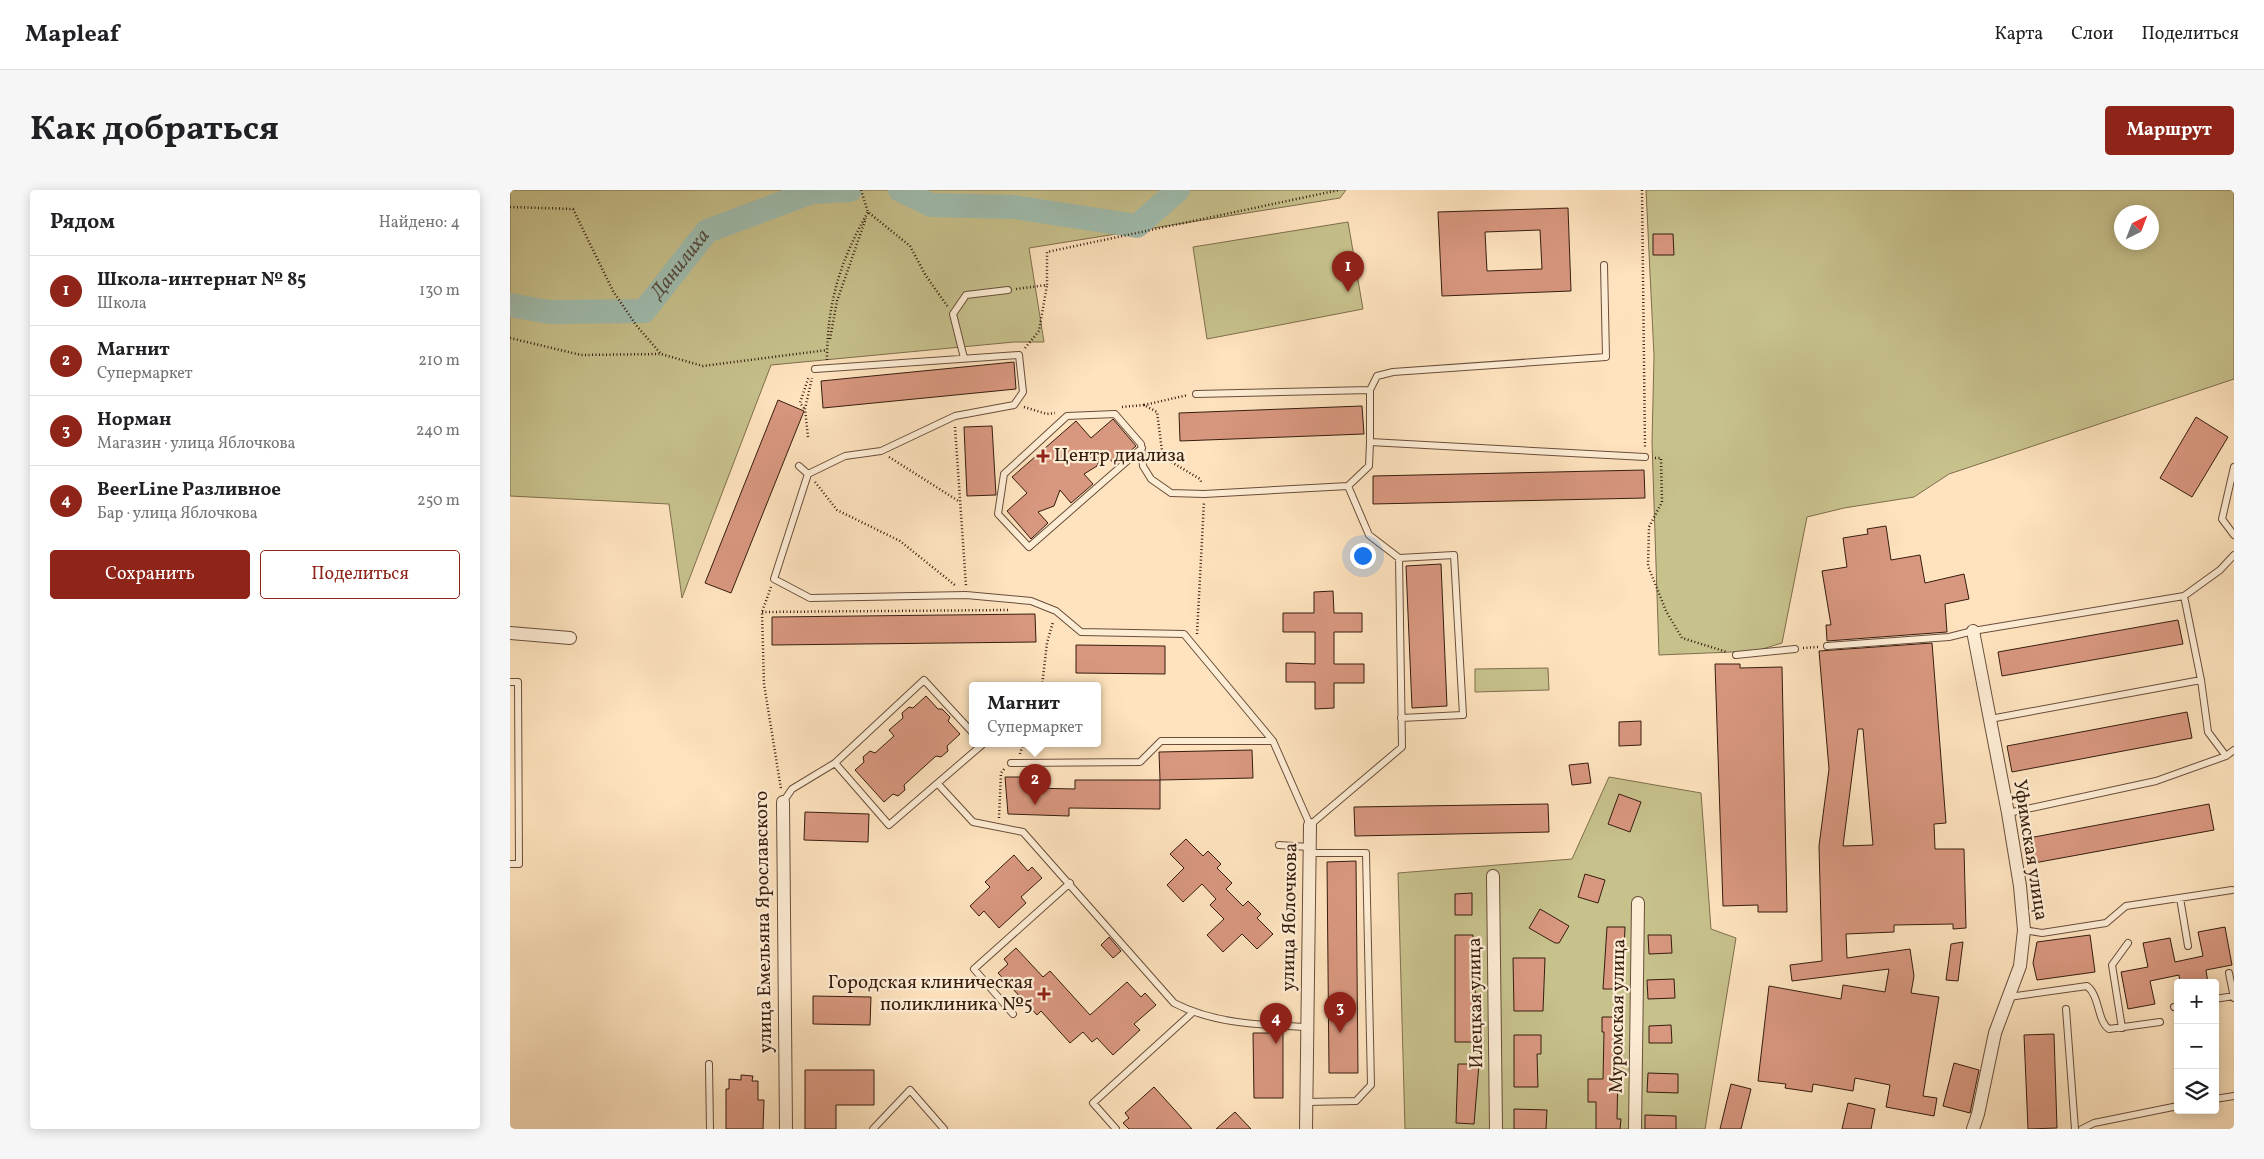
<!DOCTYPE html>
<html lang="ru">
<meta charset="utf-8">
<style>
:root{--surface:#fff;--page:#f6f6f6;--text:#202124;--muted:#757577;--line:#e0e0e0;--accent:#8f2418}
body{margin:0;font-family:Vollkorn,serif;background:var(--page);color:var(--text)}
.controls{position:absolute;right:15px;bottom:15px;display:grid;overflow:hidden;border-radius:5px;box-shadow:0 2px 12px #0003}
.controls button{width:45px;height:45px;display:grid;place-items:center;padding:0;border:0;border-bottom:1px solid var(--line);background:var(--surface);color:var(--text);font:25px sans-serif}
.compass{position:absolute;left:1604px;top:15px;width:45px;height:45px;border-radius:50%;background:var(--surface);box-shadow:0 2px 12px #0003;rotate:42deg}
.you{position:absolute;left:852px;top:365px;width:18px;height:18px;margin:-12px;border:4px solid #fff;border-radius:50%;background:#1a73e8;box-shadow:0 0 0 8px #1a73e833}
.badge{display:grid;place-items:center;width:32px;height:32px;border-radius:50%;background:var(--accent);color:#fff;font-size:16px;font-weight:700}
.pin{position:absolute;translate:-50% -41px;filter:drop-shadow(0 1px 2px #0008)}
.pin::after{content:'';position:absolute;top:26px;width:18px;height:15px;background:inherit;clip-path:polygon(0 0,100% 0,50% 100%)}
.popup{position:absolute;left:459px;top:492px;width:132px;height:65px;box-sizing:border-box;display:grid;place-content:center;border-radius:5px;background:var(--surface);filter:drop-shadow(0 1px 4px #0005);font-size:16px;white-space:nowrap;color:var(--muted)}
.popup b{font-size:19px;color:var(--text)}
.popup::after{content:'';position:absolute;left:50%;top:100%;margin-left:-10px;border:10px solid transparent;border-top-color:var(--surface)}
.list{margin:0;padding:0;list-style:none}
h2{display:flex;justify-content:space-between;align-items:center;height:65px;margin:0;padding:0 20px;font-size:21px}
h2 small{font-size:16px;font-weight:400;color:var(--muted)}
.list li{display:grid;grid-template-columns:32px 1fr auto;gap:15px;align-items:center;box-sizing:border-box;height:70px;padding:0 20px;border-top:1px solid var(--line)}
.list b{display:block;font-size:19px;white-space:nowrap}
.list p{margin:0;font-size:16px;white-space:nowrap;color:var(--muted)}
.list em{font-size:16px;font-style:normal;color:var(--muted)}
.actions{display:flex;gap:10px;padding:15px 20px}
.actions a{flex:1;padding:11px 0;border:1px solid var(--accent);border-radius:5px;text-align:center;font-size:18px;color:var(--accent)}
.actions .main{background:var(--accent);color:#fff}
.icon{flex:none;width:28px;height:28px;fill:none;stroke:currentColor;stroke-width:2;stroke-linecap:round;stroke-linejoin:round}
.map{position:relative;flex:none;width:1724px;height:939px;overflow:hidden;border-radius:5px}
header{display:flex;align-items:center;gap:30px;box-sizing:border-box;height:70px;padding:0 25px;background:var(--surface);border-bottom:1px solid var(--line)}
header strong{font-size:24px}
nav{display:flex;gap:28px;margin-inline-start:auto;font-size:18px}
.intro{display:flex;align-items:center;justify-content:space-between;box-sizing:border-box;height:120px;padding:0 30px}
h1{margin:0;font-size:35px}
.button{padding:12px 22px;border-radius:5px;background:var(--accent);color:#fff;font-size:18px;font-weight:700}
main{display:flex;gap:30px;padding:0 30px}
aside{flex:1;background:var(--surface);border-radius:5px;box-shadow:0 2px 12px #0003}
.map>svg:first-child{display:block}
</style>
<header>
<strong>Mapleaf</strong>
<nav><a>Карта</a><a>Слои</a><a>Поделиться</a></nav>
</header>
<div class="intro"><h1>Как добраться</h1><a class="button">Маршрут</a></div>
<main>
<aside>
<h2>Рядом<small>Найдено: 4</small></h2>
<ul class="list">
<li><span class="badge">1</span><div><b>Школа-интернат № 85</b><p>Школа</p></div><em>130 m</em></li>
<li><span class="badge">2</span><div><b>Магнит</b><p>Супермаркет</p></div><em>210 m</em></li>
<li><span class="badge">3</span><div><b>Норман</b><p>Магазин · улица Яблочкова</p></div><em>240 m</em></li>
<li><span class="badge">4</span><div><b>BeerLine Разливное</b><p>Бар · улица Яблочкова</p></div><em>250 m</em></li>
</ul>
<div class="actions"><a class="main">Сохранить</a><a>Поделиться</a></div>
</aside>
<div class="map">
<svg width="1724" height="939" viewBox="0 0 1724 939">
<rect width="100%" height="100%" fill="#fee3be"/>
<filter id="stains"><feTurbulence type="fractalNoise" baseFrequency=".004" numOctaves="4"/><feColorMatrix values="0 0 0 0 .2 0 0 0 0 .09 0 0 0 0 .02 0 0 0 .5 -.17"/></filter>
<radialGradient id="worn" r=".72"><stop offset=".6" stop-color="#630" stop-opacity="0"/><stop offset="1" stop-color="#630" stop-opacity=".3"/></radialGradient>
<path fill="#c7c18c" stroke="#7e6e4d" fill-rule="evenodd" d="M0,0H836L830,8L519,58L534,152H504L261,175L172,408L159,314L0,306Z
M1136,0H1724V189L1439,284L1404,307L1334,318L1297,327L1272,453L1246,461L1149,465L1142,252L1144,166ZM1612,22H1642V52H1612Z
M838,32L853,119L697,149L683,57Z
M1038,478L1039,500L965,502V479Z
M1099,587L1191,603L1201,739L1226,748L1195,939H895L888,683L1062,669Z"/>
<g fill="none" stroke-linecap="round" stroke-linejoin="round">
<g stroke="#a0beb0" stroke-width="24">
<path d="M390,0L421,15L504,17L627,36L668,0"/>
<path id="s1" d="M0,115L40,122L134,121L197,41L302,2L340,0"/>
</g>
</g>
<path fill="#d8977f" stroke="#361c0e" fill-rule="evenodd" d="M1058,18L1061,101L932,106L928,22ZM1030,40L1032,79L977,81L975,42Z
M1143,44H1163L1164,65H1143Z
M504,172L506,199L313,218L311,191Z
M268,210L294,221L221,403L195,393Z
M852,216L854,244L670,251L669,223Z
M1686,227L1718,247L1682,307L1650,288Z
M603,229L626,256L605,275L592,260L587,276L574,284L583,294L561,313L550,300L544,316L528,322L538,333L521,349L497,321L517,303L502,287L566,231L581,248Z
M482,236L486,305L457,306L454,237Z
M1134,280L1135,308L863,314V286Z
M1376,336L1381,370L1410,365L1415,393L1454,384L1459,409L1435,414L1437,442L1317,451L1316,435H1321L1312,381L1337,377L1333,348L1358,344L1357,339Z
M931,374L937,516L902,518L896,376Z
M823,401L824,423H852V442H824V474H854V493H824V518L805,519V492H776V473L805,474V442H773V423H804V402Z
M525,424L526,452L262,455V427Z
M1668,430L1673,454L1492,486L1488,462Z
M1422,453L1436,633L1424,634L1425,659H1454L1456,738L1443,739V734L1384,735V742L1336,744L1337,768L1400,759L1404,786L1401,803L1429,807L1413,906L1427,908L1424,926L1376,917L1380,895L1345,888L1343,901L1303,894L1302,902L1275,898L1276,894L1248,891L1259,796L1331,809L1333,795L1375,802L1379,779L1282,791L1280,775L1312,771L1309,656L1319,579L1309,461ZM1348,539H1353L1363,655L1333,656Z
M566,455L655,456V484L566,483Z
M1205,474H1230V478L1272,477L1277,722H1248V715L1213,716Z
M416,506L428,519H432L440,527L438,531L450,544L437,556L438,561L431,567L426,566L394,595L395,600L388,606L383,604L374,612L345,580L354,572L353,567L360,561L365,563L384,546L379,540L393,528L392,523L399,517L403,518Z
M1677,522L1682,548L1502,582L1497,556Z
M1131,531V555L1109,556V532Z
M742,560L743,588L650,590L649,562Z
M1078,573L1081,593L1062,595L1059,575Z
M495,587H520V598L565,599V590H650V619L559,618V626L498,624Z
M1109,604L1131,612L1120,642L1098,634Z
M1038,614L1039,642L845,646L844,617Z
M1699,614L1704,640L1524,673L1519,648Z
M295,622L359,624L358,652L294,650Z
M676,649L693,666L698,661L711,674L707,678L722,693L716,699L733,716L738,711L751,724L747,728L763,744L747,759L732,744L713,762L697,745L714,729L700,715L706,709L692,694L673,712L657,695L674,678L660,664Z
M504,665L518,681L522,677L532,688L511,707L516,713L489,738L474,721L469,726L460,716L480,697L475,692Z
M846,671L848,883H819L817,672Z
M1075,684L1095,690L1088,713L1068,707Z
M962,703V725H945V704Z
M1030,719L1059,736L1049,753H1045L1019,738Z
M1097,737H1115L1114,759H1110V799H1093Z
M1715,737L1722,775L1696,780L1698,793H1670L1669,785L1640,791L1645,814L1618,819L1611,782L1638,777L1633,753L1660,748L1665,772L1693,766L1688,742Z
M945,745H963L962,792H965L967,852H945Z
M1138,745H1161L1162,763L1139,764Z
M1580,745L1585,782L1527,790L1523,773L1527,752Z
M599,747L611,761L603,768L591,755Z
M1453,752L1448,791L1436,790L1441,754Z
M506,758L533,787L540,781L580,825L617,792L631,807L635,803L646,815L624,834L630,840L603,865L587,848L582,852L573,842L560,853L531,821L527,825L488,783L498,774L494,769Z
M1003,768H1035L1033,821H1004Z
M1164,789L1165,808L1138,809L1137,790Z
M303,806L361,807L360,835L303,834Z
M1092,827H1109L1107,929H1111L1110,939H1086V912H1078V889H1093L1094,842H1092Z
M1161,835L1162,853H1139V836Z
M743,843H773V908H744Z
M1544,844L1547,938L1518,939L1514,845Z
M1004,845H1031V864H1027L1028,897H1004Z
M1444,873L1469,880L1460,923L1433,916Z
M948,874H969L964,934L946,933Z
M295,880H364V915H326V939H295Z
M1138,883L1168,884V903L1137,902Z
M231,885L243,886L242,891H248V910H254L253,939H216V899H219V889L231,890Z
M1221,894L1241,899L1231,939H1210Z
M644,897L682,939H619L613,933L619,928L615,923Z
M1338,913L1365,919L1361,939H1332Z
M1004,919L1037,920L1036,939H1004Z
M725,922L741,939H706Z
M1135,925L1166,926V939H1135Z"/>
<g fill="none" stroke-linecap="round" stroke-linejoin="round">
<g stroke="#684e3a" stroke-width="8">
<path id="service" d="M454,168L443,124L456,105L498,100
M305,179L509,165L513,202L504,215L445,226L371,261L335,266L298,284L264,389L300,408L456,405L521,411L546,421L571,442L674,444L763,551L800,635L892,557L889,368L859,345L838,296L694,304L661,303L641,289L633,276L631,254L605,224L557,226L494,284L488,324L519,357L632,258
M860,200L867,186L883,182L1096,167L1094,75
M686,204L860,200V252
M289,276L298,284
M1724,277L1712,329L1724,345
M838,296L859,276L860,252L1135,267
M889,368L944,365L953,525L891,528
M1674,406L1691,490L1698,542L1716,566
M1317,456L1439,447L1463,441L1674,406L1710,380L1724,365
M1226,465L1285,459
M0,492H8L9,674H0
M1480,529L1691,490
M325,573L379,635L473,554
M501,573L630,572L651,551H763
M428,594L463,632L513,642L664,813C704,834 752,835 797,837
M273,612L282,599L325,573L414,490L462,542
M1498,623L1646,591L1716,566L1724,560
M769,655L799,657
M1670,708L1678,756
M1514,740L1532,743L1596,733L1616,716L1722,700
M1719,783L1724,808
M1499,807L1577,796C1590,806 1587,831 1599,839L1650,832
M1705,809L1724,806
M1664,817L1668,816
M1556,819L1565,939
M503,824L464,779L560,693
M1612,838L1602,775L1618,753
M199,874L200,939
M1705,909L1724,906
M796,912L846,911L861,895L856,663H799
M363,939L400,900L434,939
M606,939L583,913L682,823
M1572,939L1584,933L1668,916"/>
</g>
<g stroke="#684e3a" stroke-width="14">
<path id="minor" d="M0,443L60,448
M273,612L276,939
M983,686L986,939
M796,939L800,635
M1125,939L1128,713
M1463,939L1468,924L1485,843L1510,776L1514,740L1510,696L1498,623L1463,441"/>
</g>
<path stroke="#361c0e" stroke-width="2.5" stroke-dasharray="1 2.5" stroke-linecap="butt" d="M351,0L358,22L400,56L416,86L438,117
M1132,0L1135,258
M0,17L63,19L103,101L126,135L151,164
M506,99L537,95V62L829,0
M0,148L71,165L151,164L193,176L317,160
M320,149L327,111L356,28
M515,158L529,141L537,95
M317,170C317,114 330,71 358,22
M634,215L678,205
M514,217L537,224L545,223
M612,217L634,215L647,222L652,261L658,270L690,289L692,294
M294,218L290,213L299,186
M445,237L456,396
M298,247L295,219L302,188
M379,267L450,312
M1145,268H1151L1152,312L1139,337L1138,376L1156,421L1172,448L1217,462
M305,292L327,320L390,351L446,396
M261,397L252,422L254,494L271,599
M252,422L498,420
M687,444L694,312
M1293,458L1308,457
M532,496L537,453L543,432
M510,564L513,554
M489,628L491,583L495,578"/>
<use href="#service" stroke="#feedd5" stroke-width="6"/>
<use href="#minor" stroke="#feedd5" stroke-width="12"/>
</g>
<g fill="#8f2418" stroke="#feedd5" stroke-width="2">
<path d="M530.5 258.5h5v5h5v5h-5v5h-5v-5h-5v-5h5z"/>
<path d="M531.5 796.5h5v5h5v5h-5v5h-5v-5h-5v-5h5z"/>
</g>
<g text-anchor="middle" dominant-baseline="central" stroke-width="4.5" stroke-linejoin="round" paint-order="stroke">
<g font-size="19" fill="#361c0e" stroke="#feedd5" text-anchor="start">
<text x="544" y="266">Центр диализа</text>
<text x="523" y="793" text-anchor="end">Городская клиническая<tspan x="523" dy="22">поликлиника №5</tspan></text>
</g>
<g font-size="19" fill="#361c0e" stroke="#feedd5">
<text transform="translate(1520 660) rotate(81)">Уфимская улица</text>
<text transform="translate(780 727) rotate(-89)">улица Яблочкова</text>
<text transform="translate(254 732) rotate(-91)">улица Емельяна Ярославского</text>
<text transform="translate(966 813) rotate(-91)">Илецкая улица</text>
<text transform="translate(1108 826) rotate(-89)">Муромская улица</text>
</g>
<g font-size="20" font-style="italic" fill="#564d3f" stroke="#feedd5">
<text stroke="none"><textPath href="#s1" startOffset="194">Данилиха</textPath></text>
</g>
</g>
<rect width="100%" height="100%" filter="url(#stains)"/>
<rect width="100%" height="100%" fill="url(#worn)"/>
</svg>
<div class="controls">
<button>+</button>
<button>−</button>
<button><svg class="icon" aria-label="layers" viewBox="0 0 24 24"><path d="M12 4l9 5-9 5-9-5zM3 14l9 5 9-5"/></svg></button>
</div>
<svg class="compass" viewBox="-18 -18 36 36"><path d="M0-13l5 13h-10z" fill="#e53935"/><path d="M0 13l5-13h-10z" fill="#757577"/></svg>
<div class="you"></div>
<div class="pin badge" style="left:838px;top:102px">1</div>
<div class="pin badge" style="left:525px;top:615px">2</div>
<div class="popup"><b>Магнит</b>Супермаркет</div>
<div class="pin badge" style="left:830px;top:843px">3</div>
<div class="pin badge" style="left:766px;top:854px">4</div>
</div>
</main>
